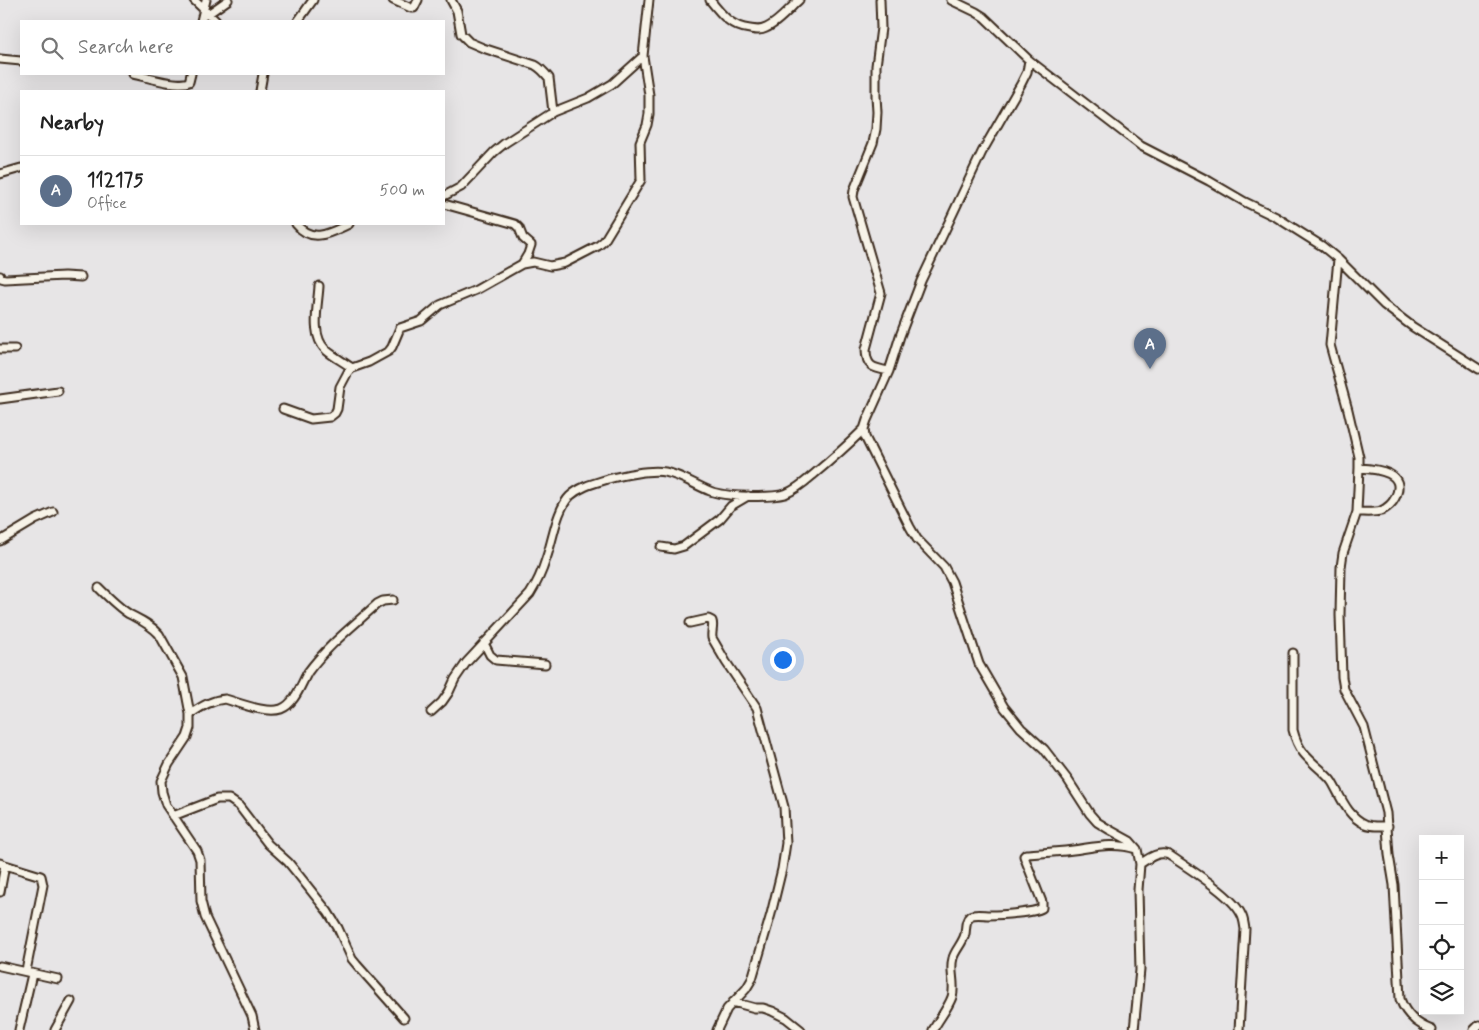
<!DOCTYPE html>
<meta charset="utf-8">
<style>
:root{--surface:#fff;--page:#f2f2f2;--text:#222;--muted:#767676;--line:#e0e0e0;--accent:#7c3aed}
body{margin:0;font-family:Mynerve,sans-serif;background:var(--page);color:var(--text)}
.controls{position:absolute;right:15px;bottom:15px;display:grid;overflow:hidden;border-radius:0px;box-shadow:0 5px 20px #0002}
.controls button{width:45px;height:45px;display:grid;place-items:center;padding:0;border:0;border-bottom:1px solid var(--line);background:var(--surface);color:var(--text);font:25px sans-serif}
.you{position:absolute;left:782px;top:659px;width:18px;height:18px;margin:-12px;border:4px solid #fff;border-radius:50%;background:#1a73e8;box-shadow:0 0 0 8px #1a73e833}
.badge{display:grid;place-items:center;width:32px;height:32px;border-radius:50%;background:var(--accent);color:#fff;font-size:16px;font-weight:700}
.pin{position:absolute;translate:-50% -41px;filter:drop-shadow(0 1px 2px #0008)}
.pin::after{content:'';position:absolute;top:26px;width:18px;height:15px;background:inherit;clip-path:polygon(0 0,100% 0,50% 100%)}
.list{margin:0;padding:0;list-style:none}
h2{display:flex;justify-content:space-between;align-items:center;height:65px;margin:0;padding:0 20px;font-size:21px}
h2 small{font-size:16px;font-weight:400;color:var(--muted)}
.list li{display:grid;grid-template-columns:32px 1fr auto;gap:15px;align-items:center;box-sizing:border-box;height:70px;padding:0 20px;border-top:1px solid var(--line)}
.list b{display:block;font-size:19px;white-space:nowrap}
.list p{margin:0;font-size:16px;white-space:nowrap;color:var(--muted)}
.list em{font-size:16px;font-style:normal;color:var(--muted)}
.icon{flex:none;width:28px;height:28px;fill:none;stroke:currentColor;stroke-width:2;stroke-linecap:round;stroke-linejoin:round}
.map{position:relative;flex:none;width:1479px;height:1030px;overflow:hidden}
.search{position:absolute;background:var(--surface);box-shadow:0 5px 20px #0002;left:20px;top:20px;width:425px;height:55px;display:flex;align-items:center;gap:12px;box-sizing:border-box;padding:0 18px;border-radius:0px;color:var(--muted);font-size:19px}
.panel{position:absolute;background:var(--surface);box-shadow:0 5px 20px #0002;left:20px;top:90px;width:425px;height:135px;border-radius:0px}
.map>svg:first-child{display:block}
</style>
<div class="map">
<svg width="1479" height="1030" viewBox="0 0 1479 1030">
<rect width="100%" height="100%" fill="#e7e5e6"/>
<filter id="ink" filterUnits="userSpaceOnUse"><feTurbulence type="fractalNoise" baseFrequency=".02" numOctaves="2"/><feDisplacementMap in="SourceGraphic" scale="10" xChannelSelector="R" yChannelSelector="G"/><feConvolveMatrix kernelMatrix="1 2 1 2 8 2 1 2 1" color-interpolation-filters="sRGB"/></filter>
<g filter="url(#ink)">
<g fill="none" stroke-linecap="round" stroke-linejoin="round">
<g stroke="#3b2a1e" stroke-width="11">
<path id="street" d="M194,0L216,21
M393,0L411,8H414L418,0
M451,0L457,11L461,34L469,42L483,48L535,65C541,68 545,73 549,78L553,112
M710,0C721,14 731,27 750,29C756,30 760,31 766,28C778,23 789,9 799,0
M880,0L881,28L876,66V96L877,112L876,129L873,143L854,190L853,197L881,293L866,349C866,367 873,368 889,371
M951,0L976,12L984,17L1029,60L1141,146L1209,181L1245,202L1276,217L1322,246L1338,259L1384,305L1413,327L1479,369
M203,16L208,14L228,0
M201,21L206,0
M298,21L313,0
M0,59L21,61
M1029,60L1027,72L1021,84L982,152L921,281L900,336L889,371L867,420L864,429L865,437L910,527L917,539L944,567L952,582L979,664L1004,707L1021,728L1044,749L1068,780L1090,814L1097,822L1110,830L1130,841L1137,849L1140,864L1138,890L1140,970L1134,1030
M133,74C147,77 176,87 189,82L191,74
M260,91L263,74
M0,174L21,168
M444,196L461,187L494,152L505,143L553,112L588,98L612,84L643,56
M444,204L515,224L519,228L523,238L531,245L528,254L522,264
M296,224C312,244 330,233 349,224
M1338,259L1330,345L1348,410L1359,457V468L1357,512L1343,553L1341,567L1340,615L1342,677L1344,689L1364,727L1386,813L1389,855L1394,885L1400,999C1406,1015 1416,1024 1432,1030
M0,276L1,278L5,279L64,276L81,277
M319,286C318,306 310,335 326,350C334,357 344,362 352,368
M0,349H15
M0,399L58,391
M283,409L311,419L330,417L335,413L337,409L340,387L348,372L352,368L369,362L389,351L392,347L400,328L421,321L440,305L476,290L522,264L533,262L550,266L565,263L598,246L604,241L641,180L640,142L647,125L649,114V95L643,56L649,0
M1357,512C1365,512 1374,513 1381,511C1387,508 1392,504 1395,498C1408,472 1377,469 1359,468
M0,541L35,520L53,512
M661,547L674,549L684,546L720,519L731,506L748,496
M99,588C108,597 118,607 129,614C140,620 150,624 159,634L183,677L190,714V728L187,737L169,764L161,781L162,792L166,805L197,851L200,860L201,901L205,917L252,1016L255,1030
M690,623L708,619L712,621C714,626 711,632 712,638L726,662L757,708L784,807L786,843L782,869L771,914L752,979L746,989L727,1009L717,1030
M484,643L490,655L496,660L545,664
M1293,653V730C1298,750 1306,757 1321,770C1324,774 1329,777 1332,782C1341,797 1347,816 1365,824C1372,827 1380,826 1388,826
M431,712L442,702L449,692L455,679L466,663L530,594C537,583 542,572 546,559C553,541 556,510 570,496C581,486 595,483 608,479C624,475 649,469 665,472C681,475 695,485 710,491C725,497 770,498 785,494C796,490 805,482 813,475C831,460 848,445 864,429
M190,714C201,707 211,700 225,699C240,703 266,714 281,709C295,704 301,684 308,672C327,646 353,626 377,604L383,601L393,600
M173,816L217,799H229L239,806L268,844L288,862L297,873L328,912L338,928L352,959L357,965L404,1018
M0,863L5,865L0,892
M1140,864C1149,858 1158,851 1169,855C1188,868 1232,895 1241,914C1244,919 1244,924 1245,929L1239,1030
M5,865L41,876L43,885L26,971
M0,966L58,979
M733,1002L755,1008H763L772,1011L786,1018L801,1030
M19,1030L32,974
M55,1030L71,1001
M933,1030C939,1019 948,1008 952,997C956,984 949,971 953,958C955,950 963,943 965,934C966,928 965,920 970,916C975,913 984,915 989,915C1000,915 1034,913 1042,908V902L1025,859L1024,856L1026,854C1041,853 1058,852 1073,850C1095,847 1115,842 1136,849
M1474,1030L1479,1025"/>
</g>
<use href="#street" stroke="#f7f3e8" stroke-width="7"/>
</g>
</g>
</svg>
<div class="controls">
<button>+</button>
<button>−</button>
<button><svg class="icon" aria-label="locate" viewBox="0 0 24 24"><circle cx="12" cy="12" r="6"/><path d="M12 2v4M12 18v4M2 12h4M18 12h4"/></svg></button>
<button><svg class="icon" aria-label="layers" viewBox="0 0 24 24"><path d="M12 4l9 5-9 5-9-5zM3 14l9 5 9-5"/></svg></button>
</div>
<div class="you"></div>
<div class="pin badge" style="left:1150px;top:369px;background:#5c6f8a">A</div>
<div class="search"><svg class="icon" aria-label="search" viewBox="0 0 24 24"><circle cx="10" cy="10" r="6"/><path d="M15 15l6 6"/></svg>Search here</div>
<section class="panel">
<h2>Nearby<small></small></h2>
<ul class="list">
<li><span class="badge" style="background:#5c6f8a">A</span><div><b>112175</b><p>Office</p></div><em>500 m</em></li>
</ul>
</section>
</div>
